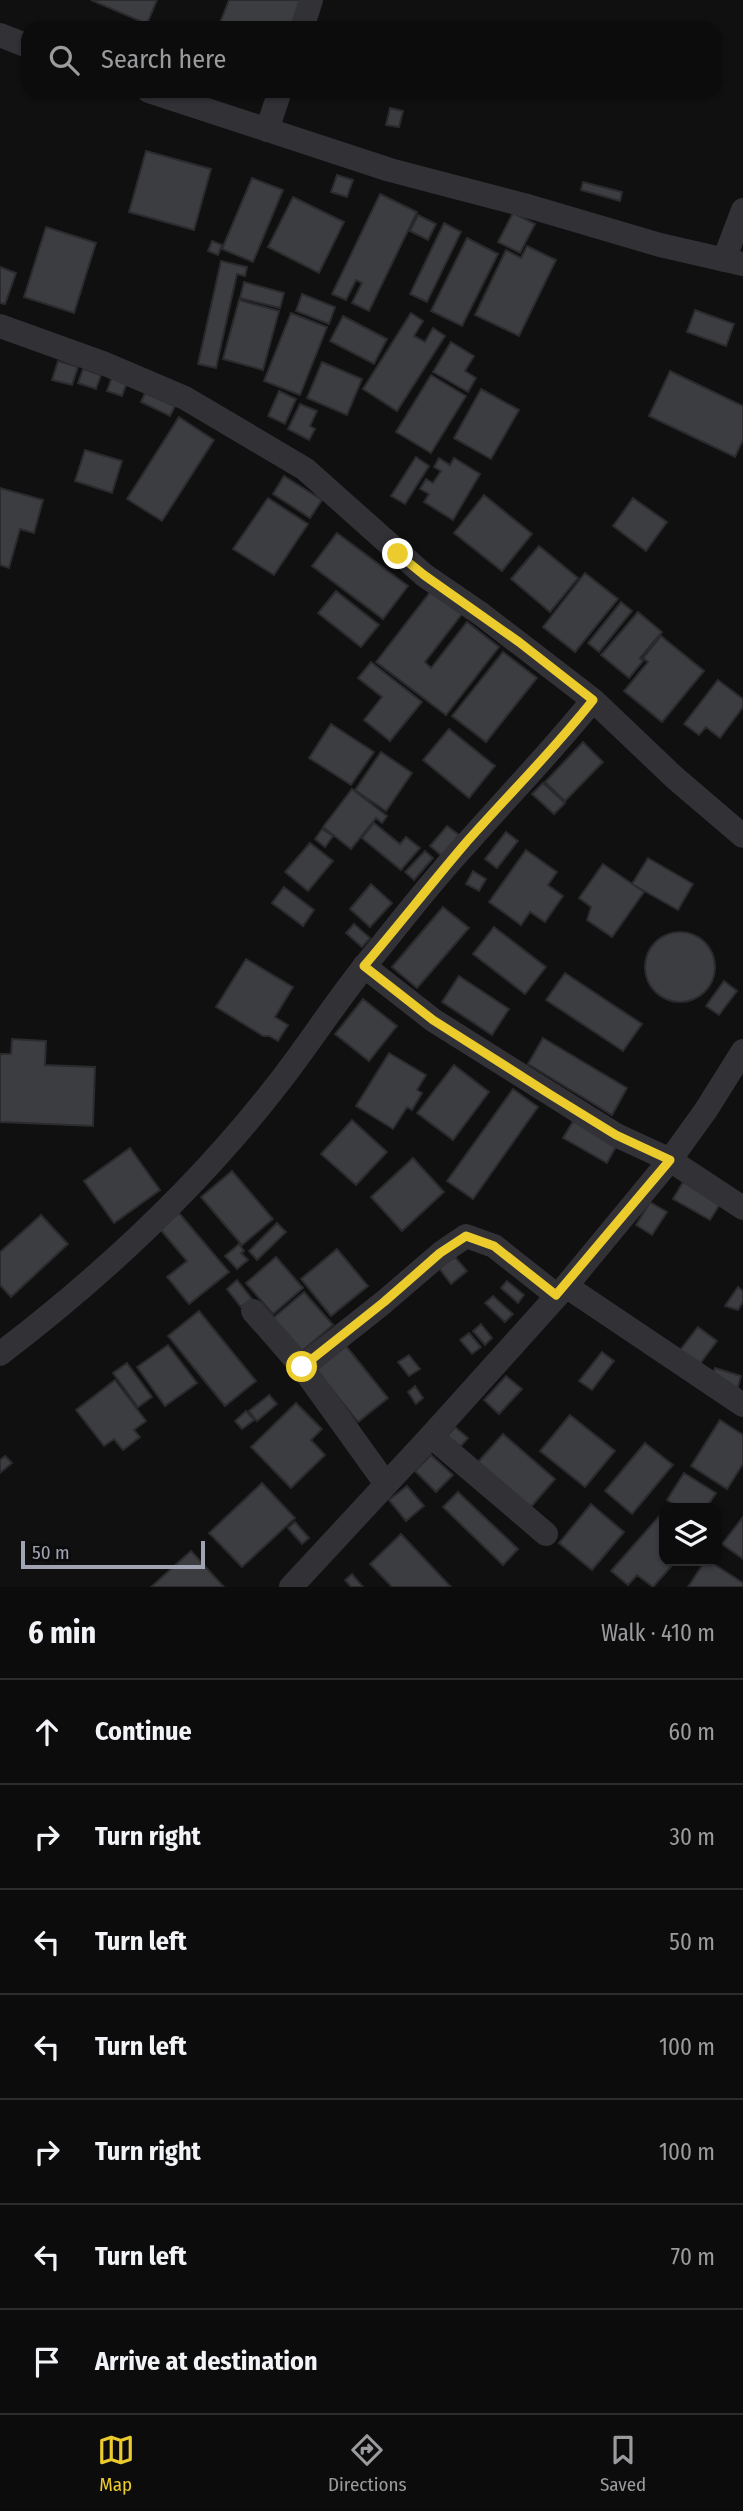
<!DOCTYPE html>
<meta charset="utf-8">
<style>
:root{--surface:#0c0c0d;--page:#1a1a1b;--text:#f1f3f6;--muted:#9a9b9d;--line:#2c2c2e;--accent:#eccc2d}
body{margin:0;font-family:"Fira Sans Condensed",sans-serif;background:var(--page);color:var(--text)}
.controls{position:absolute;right:21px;bottom:21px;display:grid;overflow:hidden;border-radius:14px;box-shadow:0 2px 5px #0004}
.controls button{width:63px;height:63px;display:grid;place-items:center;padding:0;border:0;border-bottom:2px solid var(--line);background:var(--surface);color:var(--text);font:35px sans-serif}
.scale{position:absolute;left:21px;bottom:18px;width:184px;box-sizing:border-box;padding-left:7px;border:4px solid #a1a4b2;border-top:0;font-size:19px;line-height:24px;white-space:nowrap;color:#a1a4b2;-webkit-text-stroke:5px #0b0b0c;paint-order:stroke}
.stop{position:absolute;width:21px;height:21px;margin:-16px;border:5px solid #eccc2d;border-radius:50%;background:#fff}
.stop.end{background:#eccc2d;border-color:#fff;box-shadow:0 2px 7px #0008}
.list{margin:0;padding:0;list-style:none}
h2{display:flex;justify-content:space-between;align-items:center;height:91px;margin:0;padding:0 28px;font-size:30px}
h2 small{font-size:23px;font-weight:400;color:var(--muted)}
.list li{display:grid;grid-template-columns:46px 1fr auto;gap:21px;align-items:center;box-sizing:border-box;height:105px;padding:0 28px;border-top:2px solid var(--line)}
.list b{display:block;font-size:26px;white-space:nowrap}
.list em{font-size:23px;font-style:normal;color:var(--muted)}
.icon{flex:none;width:38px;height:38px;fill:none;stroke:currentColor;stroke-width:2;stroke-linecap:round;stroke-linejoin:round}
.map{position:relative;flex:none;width:743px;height:1587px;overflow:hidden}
.search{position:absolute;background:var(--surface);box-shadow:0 2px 5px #0004;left:21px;right:21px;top:21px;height:77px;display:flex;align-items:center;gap:18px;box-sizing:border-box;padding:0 24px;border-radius:21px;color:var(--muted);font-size:26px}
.sheet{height:826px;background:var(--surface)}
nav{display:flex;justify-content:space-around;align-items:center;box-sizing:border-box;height:98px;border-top:2px solid var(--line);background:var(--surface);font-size:19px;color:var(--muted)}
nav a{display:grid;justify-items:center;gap:4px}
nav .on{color:var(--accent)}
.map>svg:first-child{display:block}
</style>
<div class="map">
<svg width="743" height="1587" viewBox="0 0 743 1587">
<rect width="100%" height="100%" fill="#101011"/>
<path fill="#3c3d41" stroke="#2b2a2d" stroke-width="2" d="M91,0H157L147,24Z
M229,0H306L295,28H218Z
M390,108L403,111L399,127L386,125Z
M146,151L211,169L194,230L129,212Z
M337,175L353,180L347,197L331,192Z
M252,178L283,190L253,262L222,249Z
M583,182L622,192L620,201L581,190Z
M380,194L417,212L369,311L352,303L362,283L356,280L346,300L332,294Z
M293,197L344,222L319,273L268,247Z
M513,213L535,224L520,253L498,242Z
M418,215L436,224L428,240L410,231Z
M444,223L461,232L427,302L410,294Z
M46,227L96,243L74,313L24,297Z
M467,238L498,254L462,326L431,311Z
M212,241L222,245L218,255L208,251Z
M527,246L556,260L519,336L475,315L506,250L521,258Z
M221,261L247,267L245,276L237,274L216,368L198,364Z
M0,267L16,273L5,304L0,303Z
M244,282L284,293L280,308L240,298Z
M302,294L335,307L329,324L296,311Z
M239,300L279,311L263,370L223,359Z
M695,310L734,324L726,346L687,332Z
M291,313L327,327L300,395L264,381Z
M411,313L423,321L414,336L425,342L433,328L445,336L397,411L363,389Z
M343,316L387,339L374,364L330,341Z
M451,342L474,356L465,371L476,378L468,392L433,372Z
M58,361L78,367L72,385L52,380Z
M322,362L362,379L347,415L307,398Z
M83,369L101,375L96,389L78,383Z
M670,371L743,406V440L735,457L649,416Z
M431,375L466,396L431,453L396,432Z
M112,377L127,382L122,396L107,391Z
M481,389L519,410L491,459L454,438Z
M279,391L296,399L285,424L268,416Z
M145,393L175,406L170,416L141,402Z
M300,404L317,411L310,426L315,429L309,440L288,429Z
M179,417L214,440L162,521L127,499Z
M85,450L122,461L112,493L75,481Z
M416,457L429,466L405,504L391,496Z
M439,458L450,465L454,458L480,474L453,520L424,502L429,494L420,489L426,479L433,483L441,471L434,467Z
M284,476L322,500L310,518L273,494Z
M0,488L43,500L34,533L20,529L9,568L0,565Z
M484,495L532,534L502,571L454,533Z
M268,498L308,524L274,575L233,549Z
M633,498L667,522L646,551L613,526Z
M337,533L408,586L383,619L312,566Z
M539,546L578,578L550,612L511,579Z
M585,573L618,599L575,652L543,627Z
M336,591L379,625L361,647L318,613Z
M431,591L462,614L425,662L431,668L467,622L499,647L446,715L376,662Z
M621,602L632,611L599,652L588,643Z
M638,612L662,632L640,658L643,661L629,678L601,655Z
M661,636L704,671L662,722L624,691L648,662L643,658Z
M503,652L537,678L486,742L452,716Z
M371,662L422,702L390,741L364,720L382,697L358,678Z
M718,680L743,699V707L720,738L706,727L699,735L684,724Z
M331,724L374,752L351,785L309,758Z
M449,729L495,766L469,798L423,760Z
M583,742L603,762L565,801L545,782Z
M381,752L412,773L386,811L355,790Z
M543,783L565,803L554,814L532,794Z
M352,789L387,816L382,823L376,818L351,849L323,827Z
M374,823L400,844L406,837L420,848L401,870L362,838Z
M447,826L459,835L442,856L430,846Z
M322,829L333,836L325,847L315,839Z
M506,832L518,841L497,868L485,859Z
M310,843L333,861L308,891L285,872Z
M526,850L557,872L548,885L563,896L545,922L530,912L521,925L489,902Z
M425,851L433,858L414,880L405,872Z
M648,858L693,884L678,910L632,884Z
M603,864L644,892L612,937L587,920L591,907L579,898Z
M473,871L486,879L479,891L466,884Z
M371,884L392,903L370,927L350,909Z
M284,887L314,910L303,926L272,903Z
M443,907L469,928L417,988L392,967Z
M354,924L370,938L362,947L346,933Z
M494,927L546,967L525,994L473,954Z
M645 967a35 35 0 1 1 70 0a35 35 0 1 1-70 0Z
M246,959L293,987L275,1017L288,1025L278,1041L269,1036H263L216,1007Z
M565,973L642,1024L623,1051L546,1000Z
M459,976L509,1009L492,1035L442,1002Z
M724,981L737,991L719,1015L706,1006Z
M363,999L397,1026L369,1061L335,1034Z
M543,1038L627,1088L612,1115L528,1064Z
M12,1039L46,1041L45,1065L95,1067L93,1126L0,1122V1054H11Z
M389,1053L426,1075L417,1090L422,1093L412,1110L407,1107L393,1129L356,1106Z
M454,1065L489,1092L453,1140L417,1113Z
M513,1089L538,1107L473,1199L447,1181Z
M575,1118L618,1143L607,1163L563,1138Z
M352,1120L387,1152L356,1185L321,1154Z
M130,1148L160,1190L114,1223L84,1181Z
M413,1158L444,1192L402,1231L371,1197Z
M232,1171L273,1219L242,1245L201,1197Z
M683,1182L720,1204L710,1220L673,1199Z
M650,1202L667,1212L652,1235L636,1225Z
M179,1213L229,1272L189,1304L167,1277L187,1261L160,1229Z
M41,1215L68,1244L11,1297L0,1285V1252Z
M277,1223L286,1232L257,1260L249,1251Z
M239,1244L244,1251L241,1253L248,1260L237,1269L225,1256Z
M337,1249L368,1286L331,1316L301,1279Z
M276,1257L303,1288L273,1314L246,1283Z
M455,1257L467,1271L451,1284L439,1268Z
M237,1280L252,1299L241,1307L227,1289Z
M507,1281L524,1295L518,1303L501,1288Z
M738,1287L743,1291V1302L738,1310L725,1306Z
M304,1292L333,1325L302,1351L273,1318Z
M493,1296L513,1314L505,1322L485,1303Z
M199,1311L256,1381L225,1406L168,1336Z
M481,1324L492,1338L485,1345L473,1331Z
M698,1327L717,1341L696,1369L677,1354Z
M469,1333L481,1347L472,1354L460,1340Z
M168,1345L197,1383L165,1406L137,1367Z
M346,1346L388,1398L358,1422L316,1370Z
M602,1352L614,1361L592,1390L579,1381Z
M409,1355L420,1369L409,1376L398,1362Z
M127,1363L152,1397L138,1407L113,1373Z
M715,1368L741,1376L737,1390L710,1382Z
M506,1376L522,1389L499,1414L484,1400Z
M115,1380L146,1421L134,1430L140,1437L123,1450L114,1439L104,1446L76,1410Z
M415,1386L423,1398L416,1404L408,1392Z
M269,1395L277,1404L257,1421L249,1411Z
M296,1403L322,1429L311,1440L325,1455L291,1488L251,1447Z
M246,1411L254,1420L242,1429L235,1421Z
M570,1415L615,1451L585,1487L540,1451Z
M720,1420L743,1435V1464L727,1489L691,1466Z
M455,1427L468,1438L459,1448L447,1436Z
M503,1434L555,1479L530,1508L478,1462Z
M645,1443L673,1465L632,1514L605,1491Z
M431,1455L453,1475L436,1492L415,1471Z
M5,1456L12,1463L0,1473V1460Z
M684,1473L716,1493L706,1508H680L667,1500Z
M262,1483L295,1518L242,1567L209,1533Z
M407,1486L424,1506L406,1521L389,1500Z
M458,1492L518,1549L503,1565L443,1507Z
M591,1504L624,1532L592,1570L559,1543Z
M662,1513L664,1515V1561H676L653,1587L637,1575L628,1585L611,1571Z
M743,1517V1559L722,1544Z
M295,1522L309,1538L302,1544L288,1528Z
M401,1534L451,1587H392L370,1564Z
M191,1551L224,1587H151Z
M705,1561H709L743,1583V1587H688Z
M352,1574L363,1587H351L345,1580Z"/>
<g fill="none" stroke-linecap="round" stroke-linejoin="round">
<path stroke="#313136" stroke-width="24" d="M302,28L311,0
M0,35L28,46
M149,91L390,170L524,205L660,245L743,264
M267,130L280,91
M724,260L743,210
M0,326L103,363L185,398L305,469L424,575L481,614L593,700L675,778L743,836
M364,966L433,1020L616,1135L670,1160L743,1208
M566,1286L743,1405
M253,1311L302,1367L386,1484
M0,1354C102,1276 198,1187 277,1085C310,1043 338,998 372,957C403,919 433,879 467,843C509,795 553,750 593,700
M302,1367L384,1302L441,1253L466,1236L494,1246L556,1295
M431,1436L546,1534
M291,1587L431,1436L566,1286L670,1160L706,1110L743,1051"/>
</g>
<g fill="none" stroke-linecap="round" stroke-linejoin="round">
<path stroke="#eccc2d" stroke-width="9" d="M302,1367L384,1302L440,1253L466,1236L494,1246L556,1295L670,1160L616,1135L551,1095L433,1020L364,966C398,926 430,885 464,845C507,796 553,751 593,700L519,642L424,575L398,554"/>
</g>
</svg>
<div class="controls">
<button><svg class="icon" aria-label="layers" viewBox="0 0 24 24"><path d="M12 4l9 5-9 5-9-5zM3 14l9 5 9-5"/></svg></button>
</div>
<div class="scale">50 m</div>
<div class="stop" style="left:302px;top:1367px"></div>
<div class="stop end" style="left:398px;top:554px"></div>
<div class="search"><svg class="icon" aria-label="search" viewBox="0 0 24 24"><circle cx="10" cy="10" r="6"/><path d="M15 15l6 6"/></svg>Search here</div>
</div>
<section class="sheet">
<h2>6 min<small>Walk · 410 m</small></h2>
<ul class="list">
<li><svg class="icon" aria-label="ahead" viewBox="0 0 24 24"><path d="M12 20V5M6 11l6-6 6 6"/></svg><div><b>Continue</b></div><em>60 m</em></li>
<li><svg class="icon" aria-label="right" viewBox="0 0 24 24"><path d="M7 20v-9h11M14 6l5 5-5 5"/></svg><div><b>Turn right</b></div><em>30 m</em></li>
<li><svg class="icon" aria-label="left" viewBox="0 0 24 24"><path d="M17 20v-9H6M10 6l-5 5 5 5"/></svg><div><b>Turn left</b></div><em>50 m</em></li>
<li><svg class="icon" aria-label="left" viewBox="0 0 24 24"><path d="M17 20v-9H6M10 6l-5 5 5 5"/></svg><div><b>Turn left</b></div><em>100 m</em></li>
<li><svg class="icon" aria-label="right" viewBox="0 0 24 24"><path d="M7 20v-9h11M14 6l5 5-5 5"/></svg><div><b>Turn right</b></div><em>100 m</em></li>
<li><svg class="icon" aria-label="left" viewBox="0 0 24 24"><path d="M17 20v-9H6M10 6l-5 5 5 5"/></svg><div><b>Turn left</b></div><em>70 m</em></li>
<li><svg class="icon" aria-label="arrive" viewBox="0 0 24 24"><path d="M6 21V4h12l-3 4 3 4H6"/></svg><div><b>Arrive at destination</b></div></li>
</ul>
</section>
<nav>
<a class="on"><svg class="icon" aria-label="map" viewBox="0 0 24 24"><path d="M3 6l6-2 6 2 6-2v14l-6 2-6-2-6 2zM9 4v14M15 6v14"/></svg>Map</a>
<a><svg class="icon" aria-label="directions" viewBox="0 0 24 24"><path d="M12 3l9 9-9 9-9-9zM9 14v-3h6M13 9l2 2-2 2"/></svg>Directions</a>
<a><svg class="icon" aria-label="saved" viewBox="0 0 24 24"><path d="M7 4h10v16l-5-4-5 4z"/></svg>Saved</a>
</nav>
